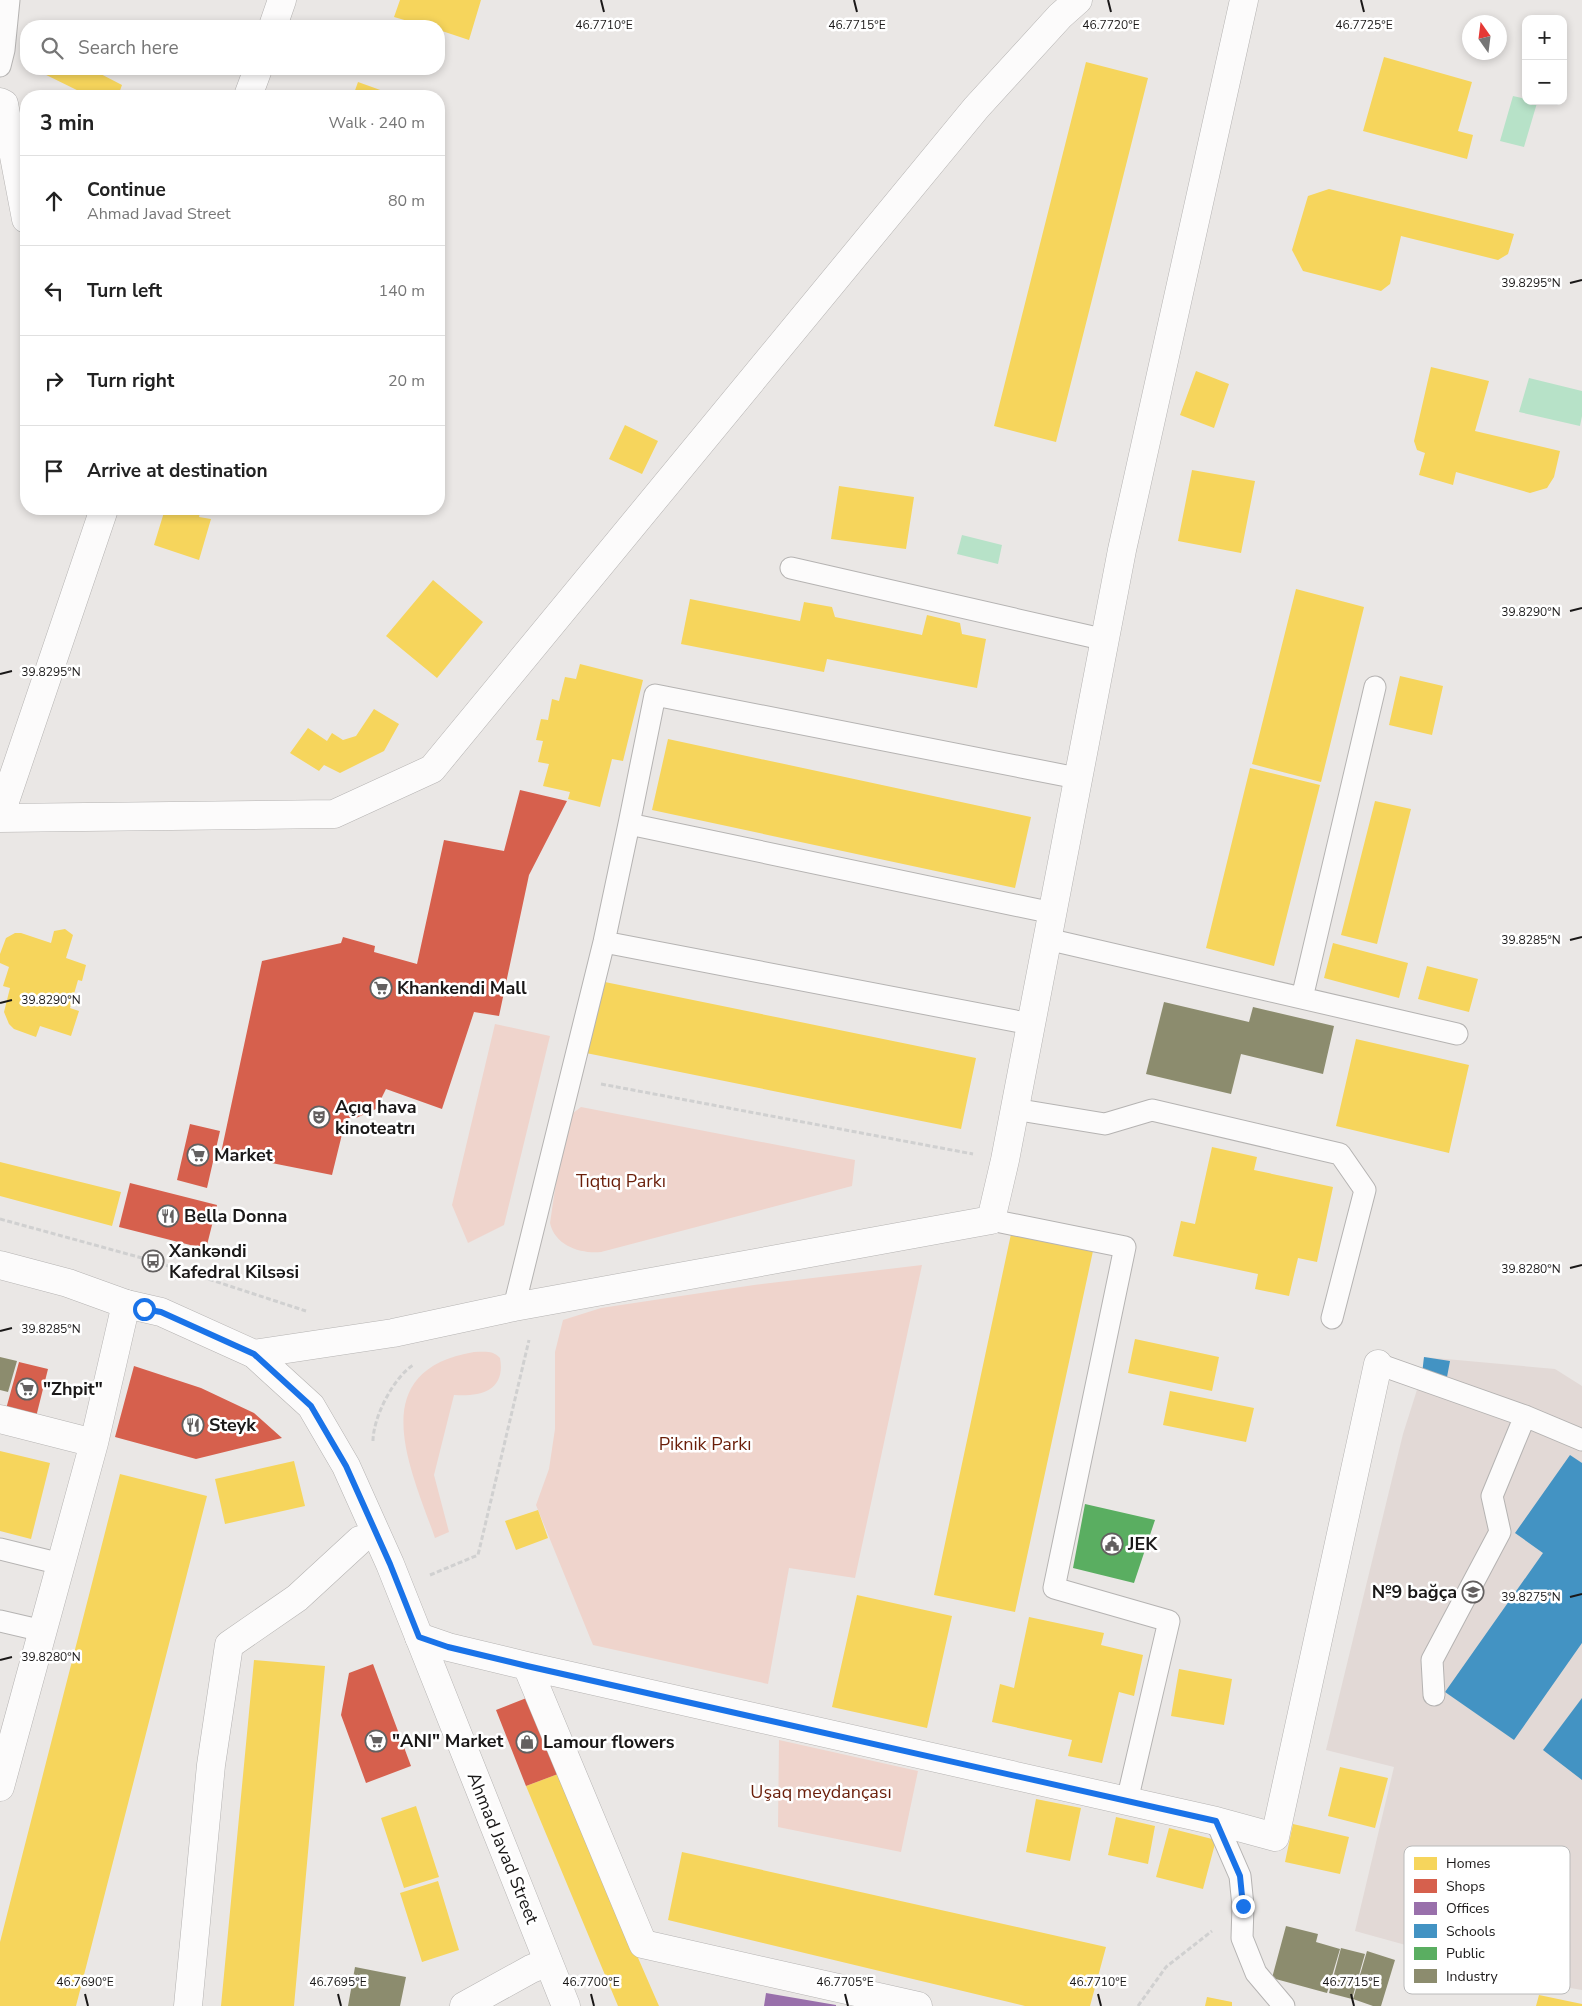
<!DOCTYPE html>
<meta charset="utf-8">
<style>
:root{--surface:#fff;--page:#f6f6f6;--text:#222;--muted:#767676;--line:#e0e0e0}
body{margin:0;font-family:"Nunito Sans",sans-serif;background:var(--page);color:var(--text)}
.controls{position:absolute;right:15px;top:15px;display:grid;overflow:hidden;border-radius:10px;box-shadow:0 2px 8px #0003}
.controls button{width:45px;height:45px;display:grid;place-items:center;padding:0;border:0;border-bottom:1px solid var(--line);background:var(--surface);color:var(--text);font:25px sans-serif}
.compass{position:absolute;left:1462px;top:15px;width:45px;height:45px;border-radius:50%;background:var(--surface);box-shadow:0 2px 8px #0003;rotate:346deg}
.stop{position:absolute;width:15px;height:15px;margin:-11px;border:4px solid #1a73e8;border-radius:50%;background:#fff}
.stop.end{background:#1a73e8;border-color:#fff;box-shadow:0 1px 5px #0008}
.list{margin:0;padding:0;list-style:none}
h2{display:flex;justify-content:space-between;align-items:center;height:65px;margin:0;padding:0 20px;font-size:21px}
h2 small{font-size:16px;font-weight:400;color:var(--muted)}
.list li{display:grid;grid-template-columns:32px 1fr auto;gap:15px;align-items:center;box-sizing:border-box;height:90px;padding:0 20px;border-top:1px solid var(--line)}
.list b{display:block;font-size:19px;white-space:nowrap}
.list p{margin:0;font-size:16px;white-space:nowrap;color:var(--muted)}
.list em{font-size:16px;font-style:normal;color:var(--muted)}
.icon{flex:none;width:28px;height:28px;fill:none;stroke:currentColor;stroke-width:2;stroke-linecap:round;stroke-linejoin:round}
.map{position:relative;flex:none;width:1582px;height:2006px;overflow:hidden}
.search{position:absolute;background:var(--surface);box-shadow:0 2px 8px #0003;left:20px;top:20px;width:425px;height:55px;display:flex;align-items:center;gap:12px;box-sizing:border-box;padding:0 18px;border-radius:20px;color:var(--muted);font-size:19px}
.panel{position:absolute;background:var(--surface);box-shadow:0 2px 8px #0003;left:20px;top:90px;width:425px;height:425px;border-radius:20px}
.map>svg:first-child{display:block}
</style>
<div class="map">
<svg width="1582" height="2006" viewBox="0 0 1582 2006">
<rect width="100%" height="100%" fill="#eae7e5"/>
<path fill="#e2d9d6" d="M1424,1357L1555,1369L1582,1386V1990L1547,1984L1355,1931L1394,1767L1326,1750L1403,1434L1422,1374Z"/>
<path fill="#efd4cc" d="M495,1024L550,1036L504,1225L468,1243L452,1205Z
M581,1107L855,1160L852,1186L601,1252C581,1254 555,1246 550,1223L563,1135L569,1116Z
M922,1265L855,1578L789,1568L768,1684L593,1645L536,1505L549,1469L555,1429V1352L563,1320L601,1308L754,1285Z
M474,1352C484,1352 493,1350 500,1358C506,1391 480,1397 454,1395L434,1475L449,1532L435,1538C411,1469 362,1371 474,1352Z
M779,1740L918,1771L901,1852L778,1827Z"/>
<path fill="#b7e2c8" d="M1513,96L1526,99V101L1537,103L1524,147L1500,141Z
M1529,378L1582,391V416L1580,426L1519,412Z
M962,535L1002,545L998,564L957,554Z"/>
<path fill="#f6d55c" d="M400,0H481L469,40L439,30V26H425L394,17Z
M1384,57L1472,82L1458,131L1473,135L1467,159L1363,131Z
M1086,62L1148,78L1056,442L994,426Z
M34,69H91L122,85L118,96H89Z
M358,82L397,96H353Z
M1329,189L1514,234L1508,254L1498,260L1401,236L1390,284L1381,291L1303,271L1292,250L1308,196Z
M1431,367L1489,381L1475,431L1560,451L1554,477L1547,488L1530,493L1456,472L1453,485L1419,475L1425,453L1417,450L1414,441Z
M1196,371L1229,384L1214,428L1180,415Z
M625,425L658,441L642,474L609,459Z
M1192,470L1255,481L1241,553L1178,541Z
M839,486L914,497L906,549L831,539Z
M165,509H201L199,517L211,519L199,560L154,545Z
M433,580L483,622L437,678L386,636Z
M1296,589L1364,607L1321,782L1252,764Z
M690,599L800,621L804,602L832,607L835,617L922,635L927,615L960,623L962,634L986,639L977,688L827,659L824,672L681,644Z
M580,664L643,680L623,761L612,759L600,807L568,799L570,792L543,786L549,764L538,762L543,741L536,740L541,719L548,720L552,699L559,701L565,677L576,679Z
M1400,676L1443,686L1432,735L1389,725Z
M374,709L399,724L384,751L340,773L324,765L319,771L290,753L308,728L327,741L332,733L343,740L356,736Z
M668,739L1031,817L1015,888L652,810Z
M1250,768L1320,785L1274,966L1206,948Z
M1375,801L1411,809L1377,944L1341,935Z
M65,929L73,935L66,958L86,965L82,981L78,980L70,1008L79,1011L71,1036L40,1026L36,1037L14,1029L9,1024L4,1012L10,988L3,986L9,967L0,963V954L6,938L15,933H21L51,943L54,931Z
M1333,943L1408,963L1399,998L1324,978Z
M1427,966L1478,979L1469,1012L1418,999Z
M600,981L976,1058L961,1129L586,1053Z
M1356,1039L1469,1065L1449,1153L1336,1126Z
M1212,1147L1257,1157L1254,1170L1333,1187L1317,1262L1298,1258L1289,1296L1255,1289L1258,1274L1173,1256L1181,1221L1195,1224Z
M0,1162L121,1192L112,1226L0,1196Z
M1011,1234L1093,1251L1015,1612L934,1595Z
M1135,1339L1219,1357L1212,1391L1128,1373Z
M1170,1391L1254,1408L1246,1442L1163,1425Z
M0,1451L50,1463L31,1539L0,1531Z
M294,1461L305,1506L225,1524L215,1479Z
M120,1474L207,1496L76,2006H0V1942Z
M538,1510L548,1538L516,1550L505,1521Z
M857,1595L952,1616L927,1728L832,1707Z
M1029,1617L1104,1633L1101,1645L1143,1655L1134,1696L1119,1692L1102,1763L1068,1756L1072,1740L992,1722L1000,1684L1014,1688Z
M254,1660L325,1666L294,2006H221Z
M1179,1669L1232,1679L1224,1725L1171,1716Z
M1340,1767L1388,1778L1375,1828L1328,1816Z
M558,1774L659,2006H618L526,1786Z
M1036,1799L1081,1808L1070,1861L1026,1852Z
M416,1806L439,1877L404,1888L381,1818Z
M1116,1817L1155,1826L1148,1864L1108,1855Z
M1293,1824L1349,1837L1340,1874L1285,1862Z
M1169,1828L1216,1840L1203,1889L1156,1877Z
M682,1852L1106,1947L1090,2006H1025L668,1920Z
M438,1881L459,1950L422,1962L400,1893Z
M1539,1995L1582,2004V2006H1536Z
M1207,1997L1232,2002V2006H1205Z"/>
<path fill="#d6604d" d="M520,790L567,801L529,875L499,1016L474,1012L442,1109L386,1089L376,1109L356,1118H346L332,1175L221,1153L262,961L341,943L343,937L375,946L374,952L417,964L444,840L504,851Z
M190,1124L220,1131L207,1188L177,1180Z
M130,1183L217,1205L206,1249L119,1227Z
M19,1362L48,1369L36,1417L6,1409Z
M134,1366L201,1388L254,1413L282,1438L196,1459L115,1437Z
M373,1664L411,1766L366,1783L341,1715L349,1673Z
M529,1697L558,1774L526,1786L496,1710Z"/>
<path fill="#9970ab" d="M766,1993L836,2005V2006H764Z"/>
<path fill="#4393c3" d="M1424,1357L1450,1361L1447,1377L1422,1374Z
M1570,1455L1582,1463V1643L1514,1740L1445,1692L1543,1553L1515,1533Z
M1582,1698V1780L1543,1750Z"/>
<path fill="#5aae61" d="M1085,1504L1155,1520L1134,1583L1073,1568Z"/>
<path fill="#8c8c6e" d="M1164,1002L1249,1022L1253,1007L1334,1026L1323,1074L1241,1054L1231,1094L1146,1074Z
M0,1357L17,1361L8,1392L0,1390Z
M1286,1926L1318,1934L1316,1942L1340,1949L1327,1993L1272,1978Z
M1341,1948L1365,1954L1352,1999L1329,1993Z
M1367,1951L1395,1960L1381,2006H1373L1353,1999Z
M355,1967L406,1977L400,2006H348Z"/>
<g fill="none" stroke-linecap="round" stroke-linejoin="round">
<g stroke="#b5b3b2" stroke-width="23">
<path id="lane" d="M0,66L4,50L9,0
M791,568L1106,640
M629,824L655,695L1077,778
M1047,939L1457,1034
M604,942L1031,1024
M1302,998L1375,687
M1014,1109L1105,1124L1152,1110L1340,1154L1365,1190L1332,1318
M991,1220L1125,1247L1054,1588L1169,1621L1127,1801
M514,1307L604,942L629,824L1053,913
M1378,1364L1525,1416L1582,1440
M0,1549L61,1564
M0,1621L43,1631
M1434,1695L1432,1660L1500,1532L1492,1496L1525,1416
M1216,1821L1240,1876L1243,1906L1242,1938L1256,1973L1284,2006"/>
</g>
<g stroke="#b5b3b2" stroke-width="29">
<path id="street" d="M273,26L282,0
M248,96L258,69
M0,102L4,104L26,219
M0,816L104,509
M0,818L334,814L432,769L976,108L1060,16L1078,0
M254,1354L393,1333L514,1307L991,1220L1005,1160L1122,550L1244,0
M0,1419L94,1443
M419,1637L448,1647L527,1666L1216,1821L1275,1837L1378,1364
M527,1666L643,1944L918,2006
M0,1787L94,1443L126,1304
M188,2006L211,1765L229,1645L297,1598L360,1540
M464,2006L531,1969L548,1962"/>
</g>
<g stroke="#b5b3b2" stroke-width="29">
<path id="secondary" d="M0,1265L68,1283L126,1304L161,1312L254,1354L311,1406L346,1466L390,1564L566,2006"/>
</g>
<path stroke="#d0d0d0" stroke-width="3" stroke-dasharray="5 2.5" stroke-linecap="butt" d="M601,1084L973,1154
M0,1219L153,1261L306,1311
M373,1441C373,1418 393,1378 413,1365
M430,1575L478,1555L529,1340
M1138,2006L1166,1967L1212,1931"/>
<use href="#lane" stroke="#fcfbfb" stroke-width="21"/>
<use href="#street" stroke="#fcfbfb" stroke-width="28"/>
<use href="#secondary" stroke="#fcfbfb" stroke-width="28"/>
</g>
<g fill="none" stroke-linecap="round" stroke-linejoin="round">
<path stroke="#1a73e8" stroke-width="6" d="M144,1309L161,1312L254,1354L311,1406L346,1466L390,1564L419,1637L448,1647L527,1666L1216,1821L1240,1876L1243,1906"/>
</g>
<path fill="none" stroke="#1a1818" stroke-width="2" d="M601,0L604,12M854,0L857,12M1108,0L1111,12M1361,0L1364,12M1570,283L1582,280M1570,611L1582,608M0,674L12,671M1570,940L1582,937M0,1003L12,1000M1570,1268L1582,1265M0,1331L12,1328M1570,1597L1582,1594M0,1660L12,1657M85,1994L88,2006M338,1994L341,2006M591,1994L594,2006M845,1994L848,2006M1098,1994L1101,2006M1351,1994L1354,2006"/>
<defs>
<g id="supermarket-ring" transform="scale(1.125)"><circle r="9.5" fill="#fff" stroke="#636060" stroke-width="1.5"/><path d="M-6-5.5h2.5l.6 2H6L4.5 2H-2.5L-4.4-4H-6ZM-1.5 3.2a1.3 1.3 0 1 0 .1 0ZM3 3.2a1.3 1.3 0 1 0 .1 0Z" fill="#636060"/></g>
<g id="theatre-ring" transform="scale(1.125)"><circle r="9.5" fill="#fff" stroke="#636060" stroke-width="1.5"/><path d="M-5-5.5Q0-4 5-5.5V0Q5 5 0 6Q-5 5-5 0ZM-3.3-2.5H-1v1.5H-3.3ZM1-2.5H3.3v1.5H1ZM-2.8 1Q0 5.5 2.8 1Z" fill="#636060"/></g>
<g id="restaurant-ring" transform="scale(1.125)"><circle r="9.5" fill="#fff" stroke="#636060" stroke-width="1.5"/><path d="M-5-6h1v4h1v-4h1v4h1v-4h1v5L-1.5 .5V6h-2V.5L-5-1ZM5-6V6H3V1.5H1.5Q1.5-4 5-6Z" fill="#636060"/></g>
<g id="bus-ring" transform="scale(1.125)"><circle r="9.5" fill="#fff" stroke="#636060" stroke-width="1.5"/><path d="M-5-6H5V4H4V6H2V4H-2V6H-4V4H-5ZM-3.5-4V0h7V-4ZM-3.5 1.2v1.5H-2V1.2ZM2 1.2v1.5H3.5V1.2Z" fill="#636060"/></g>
<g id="civic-ring" transform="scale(1.125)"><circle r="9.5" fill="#fff" stroke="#636060" stroke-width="1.5"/><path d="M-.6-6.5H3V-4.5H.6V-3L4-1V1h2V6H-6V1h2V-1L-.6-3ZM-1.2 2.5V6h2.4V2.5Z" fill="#636060"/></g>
<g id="school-ring" transform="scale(1.125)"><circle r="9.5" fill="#fff" stroke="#636060" stroke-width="1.5"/><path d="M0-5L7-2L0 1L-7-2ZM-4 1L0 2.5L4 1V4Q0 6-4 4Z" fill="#636060"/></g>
<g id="shop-ring" transform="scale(1.125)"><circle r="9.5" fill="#fff" stroke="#636060" stroke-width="1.5"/><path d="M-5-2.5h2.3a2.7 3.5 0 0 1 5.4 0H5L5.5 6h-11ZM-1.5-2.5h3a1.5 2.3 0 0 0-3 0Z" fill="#636060"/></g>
</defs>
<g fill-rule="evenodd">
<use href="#supermarket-ring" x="381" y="988"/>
<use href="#theatre-ring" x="319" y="1117"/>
<use href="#supermarket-ring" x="198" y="1155"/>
<use href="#restaurant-ring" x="168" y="1216"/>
<use href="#bus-ring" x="153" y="1261"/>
<use href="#supermarket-ring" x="27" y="1389"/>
<use href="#restaurant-ring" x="193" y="1425"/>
<use href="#civic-ring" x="1112" y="1544"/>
<use href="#school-ring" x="1473" y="1592"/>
<use href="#supermarket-ring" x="376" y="1741"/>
<use href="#shop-ring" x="527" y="1742"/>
</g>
<g text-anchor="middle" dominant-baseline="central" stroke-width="5" stroke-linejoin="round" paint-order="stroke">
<g font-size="18" font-weight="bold" fill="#1a1818" stroke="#fff" text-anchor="start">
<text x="397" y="988">Khankendi Mall</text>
<text x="335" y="1107">Açıq hava<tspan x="335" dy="21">kinoteatrı</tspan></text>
<text x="214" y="1155">Market</text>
<text x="184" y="1216">Bella Donna</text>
<text x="169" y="1251">Xankəndi<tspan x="169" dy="21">Kafedral Kilsəsi</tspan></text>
<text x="43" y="1389">"Zhpit"</text>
<text x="209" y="1425">Steyk</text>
<text x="1128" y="1544">JEK</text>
<text x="1457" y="1592" text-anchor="end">№9 bağça</text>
<text x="392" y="1741">"ANI" Market</text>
<text x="543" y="1742">Lamour flowers</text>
</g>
<g font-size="18" fill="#6a1e09" stroke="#fff">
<text x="621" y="1181">Tıqtıq Parkı</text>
<text x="705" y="1444">Piknik Parkı</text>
<text x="821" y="1792">Uşaq meydançası</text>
</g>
<g font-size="18" fill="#1a1818" stroke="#fff">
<text transform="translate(503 1848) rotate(68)">Ahmad Javad Street</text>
</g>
</g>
<rect x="1404" y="1846" width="166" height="148" rx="8" fill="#fff" stroke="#bababa" stroke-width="1"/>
<rect x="1414" y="1857" width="23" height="13" fill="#f6d55c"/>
<rect x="1414" y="1879" width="23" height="14" fill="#d6604d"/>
<rect x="1414" y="1902" width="23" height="13" fill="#9970ab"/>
<rect x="1414" y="1924" width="23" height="14" fill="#4393c3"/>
<rect x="1414" y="1947" width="23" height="13" fill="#5aae61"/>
<rect x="1414" y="1969" width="23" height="14" fill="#8c8c6e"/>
<g font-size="14" fill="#1a1818">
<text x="1446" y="1868">Homes</text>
<text x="1446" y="1891">Shops</text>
<text x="1446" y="1913">Offices</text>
<text x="1446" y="1936">Schools</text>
<text x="1446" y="1958">Public</text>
<text x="1446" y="1981">Industry</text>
</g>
<g font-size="12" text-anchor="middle" fill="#1a1818" stroke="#fff" stroke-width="5" stroke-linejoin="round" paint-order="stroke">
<text x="604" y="29">46.7710°E</text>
<text x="857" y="29">46.7715°E</text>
<text x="1111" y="29">46.7720°E</text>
<text x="1364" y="29">46.7725°E</text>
<text x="1531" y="287">39.8295°N</text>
<text x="1531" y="616">39.8290°N</text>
<text x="51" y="676">39.8295°N</text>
<text x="1531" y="944">39.8285°N</text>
<text x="51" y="1004">39.8290°N</text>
<text x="1531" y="1273">39.8280°N</text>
<text x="51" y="1333">39.8285°N</text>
<text x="1531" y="1601">39.8275°N</text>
<text x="51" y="1661">39.8280°N</text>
<text x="85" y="1986">46.7690°E</text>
<text x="338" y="1986">46.7695°E</text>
<text x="591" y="1986">46.7700°E</text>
<text x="845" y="1986">46.7705°E</text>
<text x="1098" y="1986">46.7710°E</text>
<text x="1351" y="1986">46.7715°E</text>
</g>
</svg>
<div class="controls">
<button>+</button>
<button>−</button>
</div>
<svg class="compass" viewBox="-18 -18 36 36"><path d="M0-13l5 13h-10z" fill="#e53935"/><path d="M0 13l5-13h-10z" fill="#767676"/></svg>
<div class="stop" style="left:144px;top:1309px"></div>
<div class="stop end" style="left:1243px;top:1906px"></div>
<div class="search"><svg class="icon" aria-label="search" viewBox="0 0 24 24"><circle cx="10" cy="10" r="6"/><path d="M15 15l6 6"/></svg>Search here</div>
<section class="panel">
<h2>3 min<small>Walk · 240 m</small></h2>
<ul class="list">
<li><svg class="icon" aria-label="ahead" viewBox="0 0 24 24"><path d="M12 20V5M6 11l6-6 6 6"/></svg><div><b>Continue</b><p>Ahmad Javad Street</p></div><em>80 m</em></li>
<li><svg class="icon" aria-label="left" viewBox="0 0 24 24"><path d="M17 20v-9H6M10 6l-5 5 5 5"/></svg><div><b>Turn left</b></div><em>140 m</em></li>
<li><svg class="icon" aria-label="right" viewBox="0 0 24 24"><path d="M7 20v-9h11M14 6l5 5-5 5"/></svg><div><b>Turn right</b></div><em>20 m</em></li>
<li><svg class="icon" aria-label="arrive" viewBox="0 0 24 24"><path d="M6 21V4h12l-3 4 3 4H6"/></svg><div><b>Arrive at destination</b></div></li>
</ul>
</section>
</div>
